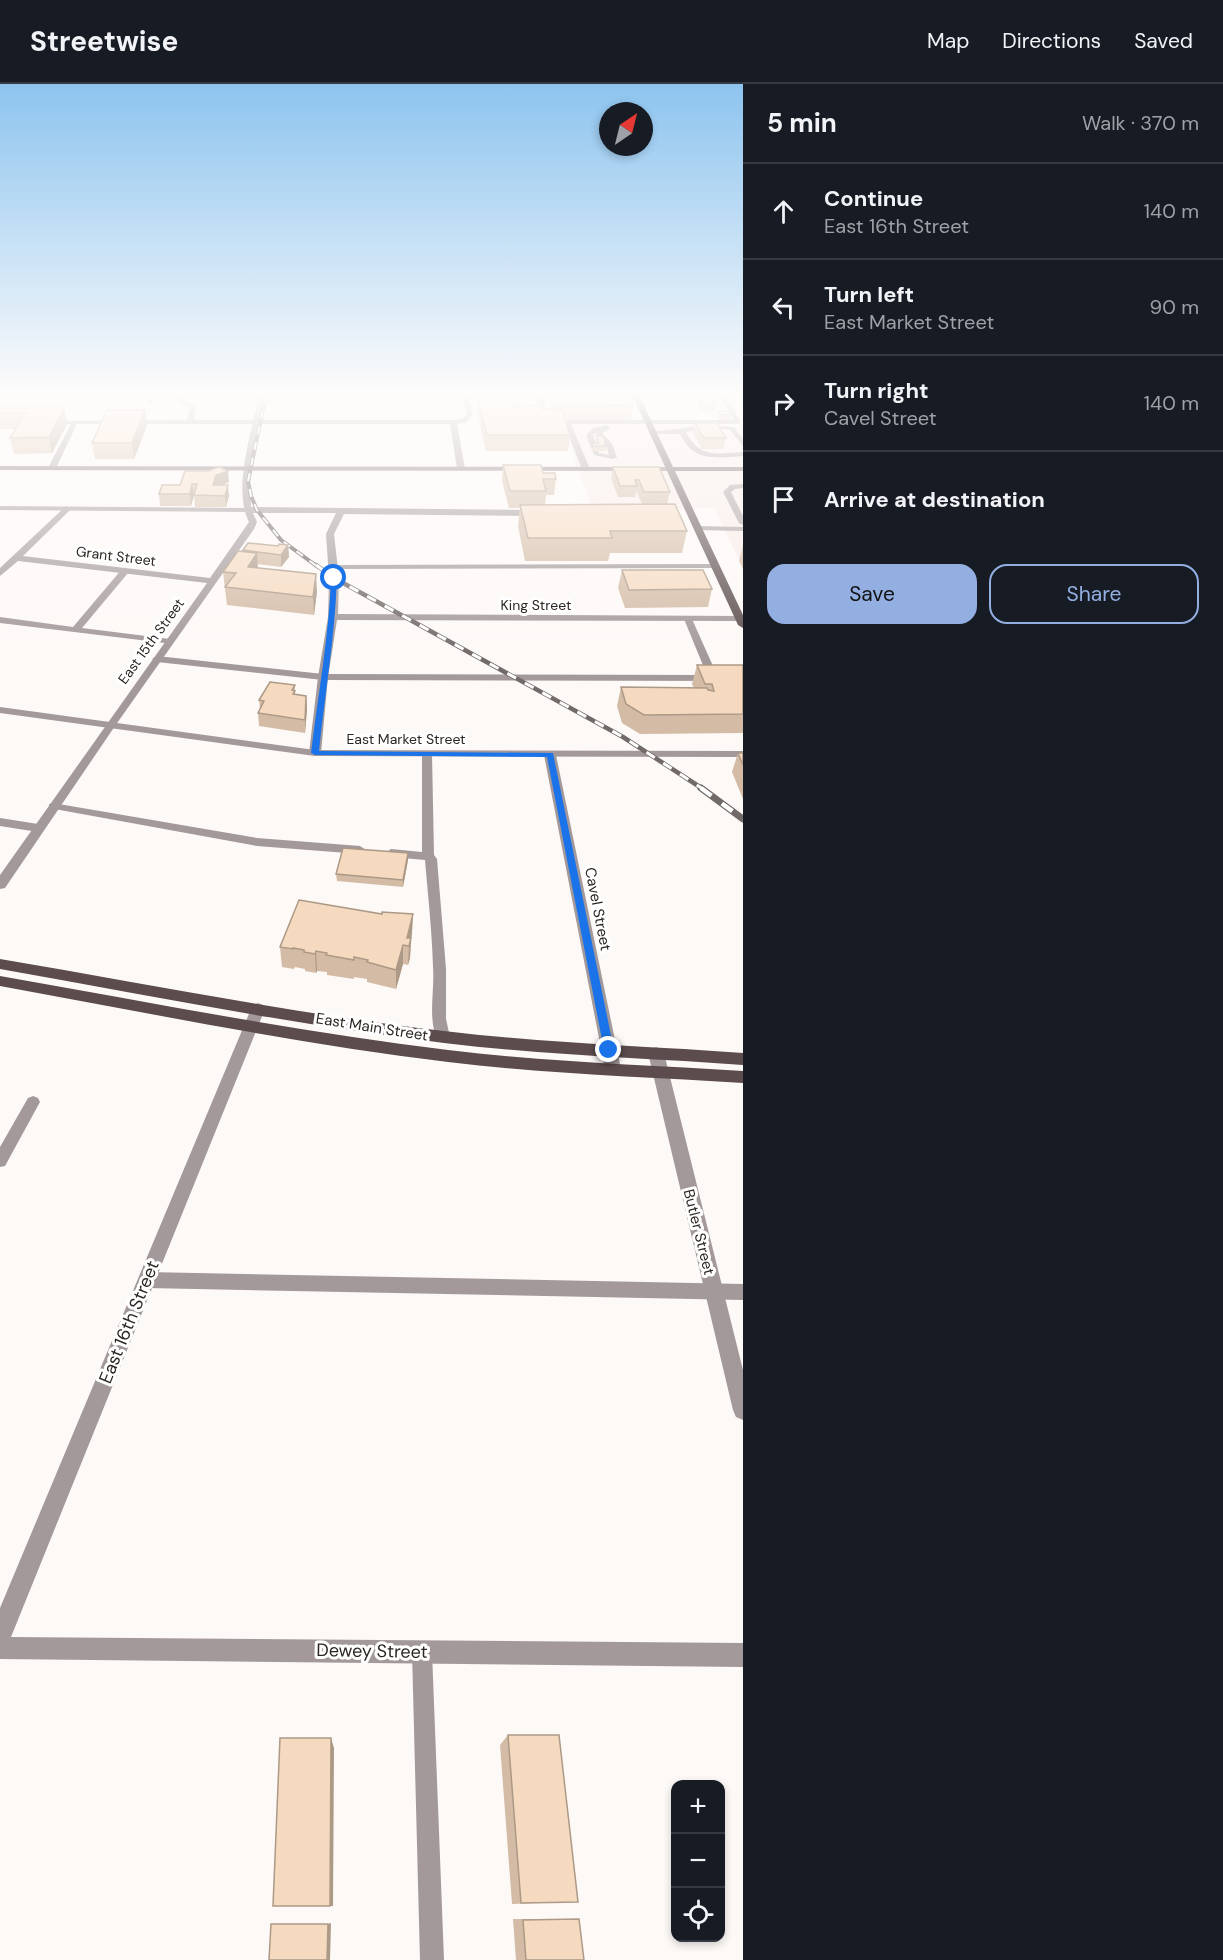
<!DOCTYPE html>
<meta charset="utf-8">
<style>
:root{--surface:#171b24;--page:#242831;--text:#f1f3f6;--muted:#9ea1a6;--line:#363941;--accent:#93afe2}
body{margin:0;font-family:"DM Sans",sans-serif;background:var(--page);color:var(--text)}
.controls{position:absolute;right:18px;bottom:18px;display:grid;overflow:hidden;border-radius:12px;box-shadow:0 3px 9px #0003}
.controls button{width:54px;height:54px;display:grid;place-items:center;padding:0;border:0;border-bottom:2px solid var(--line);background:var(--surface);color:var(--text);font:30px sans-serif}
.compass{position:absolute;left:599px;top:18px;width:54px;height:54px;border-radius:50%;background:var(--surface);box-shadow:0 3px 9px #0003;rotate:35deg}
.stop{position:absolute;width:18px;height:18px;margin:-14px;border:4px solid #1a73e8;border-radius:50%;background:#fff}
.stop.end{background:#1a73e8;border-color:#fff;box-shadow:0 2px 6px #0008}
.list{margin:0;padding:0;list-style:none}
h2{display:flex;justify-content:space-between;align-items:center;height:78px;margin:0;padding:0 24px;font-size:26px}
h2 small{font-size:20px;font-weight:400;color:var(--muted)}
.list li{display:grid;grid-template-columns:39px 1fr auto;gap:18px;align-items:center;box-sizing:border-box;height:96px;padding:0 24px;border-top:2px solid var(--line)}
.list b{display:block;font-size:22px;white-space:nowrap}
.list p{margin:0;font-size:20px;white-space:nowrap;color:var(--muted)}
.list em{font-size:20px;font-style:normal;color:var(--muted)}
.actions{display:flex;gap:12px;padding:18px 24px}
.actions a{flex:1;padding:14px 0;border:2px solid var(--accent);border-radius:18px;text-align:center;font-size:21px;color:var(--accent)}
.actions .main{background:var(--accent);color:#111}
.icon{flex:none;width:33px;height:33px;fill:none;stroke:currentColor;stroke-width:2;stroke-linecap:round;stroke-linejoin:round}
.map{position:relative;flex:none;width:743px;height:1876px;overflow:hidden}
header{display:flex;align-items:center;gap:36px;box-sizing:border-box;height:84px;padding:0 30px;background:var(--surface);border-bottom:2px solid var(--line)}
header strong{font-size:28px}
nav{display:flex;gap:33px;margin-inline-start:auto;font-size:21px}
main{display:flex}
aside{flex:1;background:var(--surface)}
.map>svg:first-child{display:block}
</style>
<header>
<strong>Streetwise</strong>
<nav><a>Map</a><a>Directions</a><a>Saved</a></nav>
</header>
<main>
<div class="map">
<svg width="743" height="1876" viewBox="0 0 743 1876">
<rect width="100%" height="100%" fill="#fdf9f7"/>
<path fill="#f7ebe7" d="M532,311H620L634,341L743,342V484L714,424L592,425L563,342L540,336Z"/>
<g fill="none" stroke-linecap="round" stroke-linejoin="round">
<path fill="#a3999a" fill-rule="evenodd" d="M151,311H157L151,321L148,319Z
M178,311H184L183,316L196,322L194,336H456L462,335L467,330L462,311H468L473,330L466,338L457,340L465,385L461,387L457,385L450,340H77L56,384L52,386L48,384L71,340H50L48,337L187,336L190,323L178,318Z
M536,311H542L547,333L550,336H734L719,311H725L741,338L738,340H571L590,385L586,387L582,385L564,340L546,339L541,334Z
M607,341L610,345L602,349L612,360L617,373L613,375L594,371L586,351L593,344ZM595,349L606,361L609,371L599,369L593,351Z
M701,342L703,345L686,348C699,374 717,370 743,368V372C716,374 693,378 680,350H653L650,348Z
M718,342L734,343L743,355V362L730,346L718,344Z
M743,400V404L735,405L731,408L743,432V441L739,439L723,408L730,401Z
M0,422L247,424L251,426L247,428L0,426Z
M699,442L743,443V447L696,446V442Z
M719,480V484H716L333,485L329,483L333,481Z
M125,484L129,487L128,489L82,544L170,555L173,556V560L0,539V533L73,543L122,485Z
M688,532L692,535L717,591H743V597L323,596L157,578L152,575L157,572L323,590L707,591L684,535Z
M427,667L432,670L434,771L437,775L446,885V935L450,953L448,957H438C427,935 435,907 433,883C432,847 428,812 425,776L391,773L385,769L391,765L422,768V670Z
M53,719L257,754L360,762L366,766L360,770L257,762L49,724V720Z
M0,734L38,740L44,744L38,748L0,742Z
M33,1012L38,1014L40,1018L5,1082L0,1083V1063L28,1014Z
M147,1188L743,1200V1216L147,1204L141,1201L139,1196L141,1191Z
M422,1558L429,1561L432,1568L444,1876H420L412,1568L415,1561Z"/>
<path fill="#a3999a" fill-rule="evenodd" d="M259,311H266L250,399L251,423L538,426L542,429L538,432L344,430L334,450L339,494L338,530L740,532L743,533V537L337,536L328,593L321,669L315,672L309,669L318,593L328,533L329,494L326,450L336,429H253L257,438L254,445L115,642L5,804L0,805V791L207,499L18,477L0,492V484L66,422L70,425L69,427L23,472L210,494L249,438C232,404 252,348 259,311Z
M550,668L556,671L621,985L619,989H607L605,985L544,671Z
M258,919L263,921L265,925L11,1553L743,1559V1583L0,1575V1524L251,925L253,921Z
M656,963L661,965L664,969L743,1286V1336L736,1333L733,1326L648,969L651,965Z"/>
<path fill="#a3999a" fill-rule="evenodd" d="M0,623L315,666L743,667V673L315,672L0,629Z"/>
<path fill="#796b6c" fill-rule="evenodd" d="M0,382L671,383L675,385L671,387L0,386Z"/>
<path fill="#5c4c4d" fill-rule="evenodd" d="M632,311H639L673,383H743V387H675L743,531V544L738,541Z
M0,875C148,900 295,930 444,947C543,959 643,962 743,969V981C643,974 543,971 444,959C295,941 148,911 0,885Z
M0,892C149,918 298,948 448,966C546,978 645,981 743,987V999C645,993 546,990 448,978C298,960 149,929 0,902Z"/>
<g stroke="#716a68" stroke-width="4">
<path id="rail-far2" d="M266,311L248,397L251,412L257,426L281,456L318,483"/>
</g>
<g stroke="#716a68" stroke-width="4.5">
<path id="rail-far1" d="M316,481L334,494L623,653L703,705"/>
</g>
<g stroke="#716a68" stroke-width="7">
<path id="rail" d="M701,704L743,735"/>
</g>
<use href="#rail-far2" stroke="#fff" stroke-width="2" stroke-dasharray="8" stroke-linecap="butt"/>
<use href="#rail-far1" stroke="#fff" stroke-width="3" stroke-dasharray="10" stroke-linecap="butt"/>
<use href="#rail" stroke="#fff" stroke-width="4.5" stroke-dasharray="13" stroke-linecap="butt"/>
</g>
<path fill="#d4bba5" d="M550,311H629L633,321L631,336H565L570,351L568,367H486L477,328L478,313L516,323L549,325Z
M699,315L716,321L715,327H701L698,321Z
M0,324H64L67,340L52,369L14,370L10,354L15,345H0Z
M145,326L147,342L134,375H95L92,359Z
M719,327L732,331L730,336H720L718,333Z
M695,339L726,354L723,365H702L693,349Z
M596,352L606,362V367H592L593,359H596Z
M503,381L543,389L556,395L554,411H546L545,421L687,447L682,469H610L608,477H525L518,442L520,424H509L502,397Z
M613,383L670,408L667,420H642L637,408H636L635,413H618L611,394Z
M229,398L222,401L229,412L226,423H195L194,412L191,422H160L159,410L180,401Z
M288,461L289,473L281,483L257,480L258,484L317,508L314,531L227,521L223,488L243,468V466Z
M743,461V485L739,477Z
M622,486L712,505L708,523L625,524L618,504Z
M697,581H743V649L640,650L622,639L617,622L621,603L694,604L692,600Z
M295,601V610L306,612L307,625L305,649L259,642L258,629L260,625L259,616Z
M738,669H743V715L732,688Z
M408,769V776L403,803L337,797L336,790Z
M382,830H413L410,874L408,881L403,880L396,905L367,898V895L354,893V895L327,891V888L317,887L316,889L305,887V885L295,883L294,885L282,883L280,863Z
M508,1651L565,1818L512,1820L500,1661Z
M513,1835H579L584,1876H516Z"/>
<path fill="#ac9986" d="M64,324L67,340L52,369L49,353Z
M145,326L147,342L134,375L132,359Z
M228,387L229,398L217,403L214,412L213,401L216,391Z
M192,400L194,411L191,422L190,410Z
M228,401L229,412L226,423L225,412Z
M288,461L289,473L281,483V471Z
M257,469L258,487L248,483Z
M316,490L317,508L314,531L313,513Z
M306,612L307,625L305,649V636Z
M408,769V776L403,803V796Z
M413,830L412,850L410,858L411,854L410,874L408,881L409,862L407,854Z
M403,861V880L396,905V886Z
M316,867L317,887L316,889L315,870Z
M331,1654L334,1664L333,1822H330Z
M331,1839L330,1876H327L328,1840Z"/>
<path fill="#f6dac0" stroke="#ac9986" stroke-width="1.5" d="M551,311H629L633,321L554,320Z
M478,313H513L516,323L541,321L542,325L562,326L570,351H487Z
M699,315H712L716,321H703Z
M0,324H64L49,353L10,354L25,329H0Z
M107,326H145L132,359H92Z
M719,327H730L732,331H721Z
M695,339H717L726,354H704Z
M596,352H603L606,362H593V359H599Z
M503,381H541L543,389H555L556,395H543L546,407H510Z
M219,383L228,387L216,391L213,401H228L225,412L194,411L197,400H192L190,410H159L162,401H180L185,387H208Z
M613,383H659L670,408H644L639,396H635L637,402H620Z
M675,420L687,447H610L612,454H528L520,421Z
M248,459L278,462L279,460L288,461L281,471L243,466Z
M238,467L257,469L248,483L316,490L313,513L225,503L236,489L223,488Z
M622,486H703L712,505L629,506Z
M697,581H743V630L644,631L626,620L621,603L707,604L708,606L714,607L712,600H705Z
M270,598L295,601L292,606L295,607L293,610L306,612L305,636L258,629L264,617L259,616Z
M738,669H743V681Z
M343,764L408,769L403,796L336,790Z
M299,816L382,830V828L413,830L407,854H411L409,862L403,861L396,886L367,878L368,876L354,873V876L326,871L327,869L316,867L315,870L304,868V866L293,864V865L280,863Z
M508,1651H559L578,1818L521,1819Z
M280,1654H331L330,1822H273Z
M579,1835L584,1876H526L523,1836Z
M271,1840H328L327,1876H269Z"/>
<linearGradient id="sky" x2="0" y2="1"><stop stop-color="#8dc4ef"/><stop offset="0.54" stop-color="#fefcfb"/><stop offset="1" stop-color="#fefcfb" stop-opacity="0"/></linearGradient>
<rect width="743" height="574" fill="url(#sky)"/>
<path fill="#1a73e8" d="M334,492L337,494C335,552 325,609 319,667L553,669L614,966L613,969H606L604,966L547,673L315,671L311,669C318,611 329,552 331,494Z"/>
<g text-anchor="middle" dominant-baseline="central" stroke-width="6" stroke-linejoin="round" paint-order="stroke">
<g font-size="14" fill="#2d2522" stroke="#fff">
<text transform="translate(116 472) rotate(7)">Grant Street</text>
<text x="536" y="521">King Street</text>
<text transform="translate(151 557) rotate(-54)">East 15th Street</text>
<text x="406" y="655">East Market Street</text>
</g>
<g font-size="15" fill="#2d2522" stroke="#fff">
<text transform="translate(598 825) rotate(79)">Cavel Street</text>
<text transform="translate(372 943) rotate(9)">East Main Street</text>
<text transform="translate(699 1148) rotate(76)">Butler Street</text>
</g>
<g font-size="18" fill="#2d2522" stroke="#fff">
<text transform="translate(129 1238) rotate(-68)">East 16th Street</text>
<text transform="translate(372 1567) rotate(1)">Dewey Street</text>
</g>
</g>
</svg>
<div class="controls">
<button>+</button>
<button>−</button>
<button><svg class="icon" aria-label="locate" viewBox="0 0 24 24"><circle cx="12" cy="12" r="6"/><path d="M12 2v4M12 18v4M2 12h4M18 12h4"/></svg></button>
</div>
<svg class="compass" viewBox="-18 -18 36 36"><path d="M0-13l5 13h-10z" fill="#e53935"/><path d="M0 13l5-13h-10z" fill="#9ea1a6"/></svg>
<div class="stop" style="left:334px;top:494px"></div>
<div class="stop end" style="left:609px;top:966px"></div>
</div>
<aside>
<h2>5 min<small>Walk · 370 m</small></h2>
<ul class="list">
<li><svg class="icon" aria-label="ahead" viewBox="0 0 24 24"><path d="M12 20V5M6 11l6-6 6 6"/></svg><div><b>Continue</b><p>East 16th Street</p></div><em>140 m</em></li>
<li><svg class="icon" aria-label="left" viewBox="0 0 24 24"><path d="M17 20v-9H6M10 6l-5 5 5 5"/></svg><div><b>Turn left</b><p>East Market Street</p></div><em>90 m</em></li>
<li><svg class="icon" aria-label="right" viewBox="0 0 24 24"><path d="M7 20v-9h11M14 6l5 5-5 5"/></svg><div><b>Turn right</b><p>Cavel Street</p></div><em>140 m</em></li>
<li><svg class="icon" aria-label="arrive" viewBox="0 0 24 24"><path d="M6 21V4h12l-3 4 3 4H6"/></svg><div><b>Arrive at destination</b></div></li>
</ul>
<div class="actions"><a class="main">Save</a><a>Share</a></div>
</aside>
</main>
